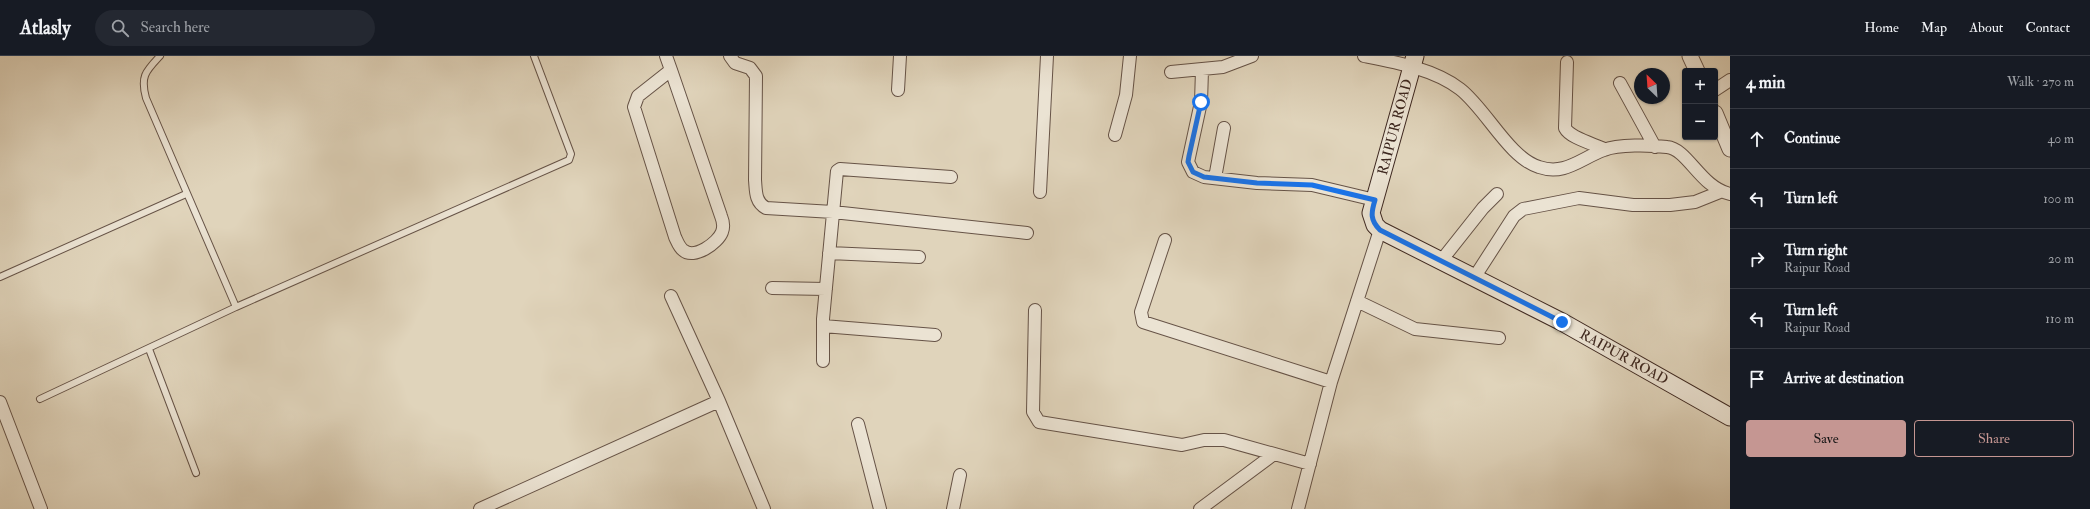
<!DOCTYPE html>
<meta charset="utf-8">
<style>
:root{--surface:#171b24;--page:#242831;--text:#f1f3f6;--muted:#9ea1a6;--line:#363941;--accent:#c59692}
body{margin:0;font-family:"IM FELL Double Pica",serif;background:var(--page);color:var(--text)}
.controls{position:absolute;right:12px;top:12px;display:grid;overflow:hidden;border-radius:4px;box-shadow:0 1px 3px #0004}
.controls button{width:36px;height:36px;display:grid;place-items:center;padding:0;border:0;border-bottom:1px solid var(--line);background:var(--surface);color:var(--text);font:20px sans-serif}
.compass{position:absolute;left:1634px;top:12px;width:36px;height:36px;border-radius:50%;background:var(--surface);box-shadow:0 1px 3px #0004;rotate:335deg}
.stop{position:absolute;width:12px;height:12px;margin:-9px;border:3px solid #1a73e8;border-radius:50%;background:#fff}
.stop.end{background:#1a73e8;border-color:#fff;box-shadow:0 1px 4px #0008}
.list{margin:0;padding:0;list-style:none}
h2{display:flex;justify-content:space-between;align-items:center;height:52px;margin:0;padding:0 16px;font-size:17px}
h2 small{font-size:13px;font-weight:400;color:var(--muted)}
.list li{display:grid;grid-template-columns:26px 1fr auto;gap:12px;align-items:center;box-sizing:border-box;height:60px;padding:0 16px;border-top:1px solid var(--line)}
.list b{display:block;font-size:15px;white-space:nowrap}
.list p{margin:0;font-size:13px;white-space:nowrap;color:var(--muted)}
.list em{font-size:13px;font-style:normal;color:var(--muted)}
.actions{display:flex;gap:8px;padding:12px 16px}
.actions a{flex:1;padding:9px 0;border:1px solid var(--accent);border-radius:4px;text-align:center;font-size:14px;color:var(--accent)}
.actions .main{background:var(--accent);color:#111}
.icon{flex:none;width:22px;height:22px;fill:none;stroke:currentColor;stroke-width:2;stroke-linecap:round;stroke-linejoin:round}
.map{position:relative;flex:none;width:1730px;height:453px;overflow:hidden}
header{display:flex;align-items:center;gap:24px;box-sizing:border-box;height:56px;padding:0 20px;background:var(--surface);border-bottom:1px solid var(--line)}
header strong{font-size:19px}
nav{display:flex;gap:22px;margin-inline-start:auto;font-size:14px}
.search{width:280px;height:36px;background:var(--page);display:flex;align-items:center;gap:10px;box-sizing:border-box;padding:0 14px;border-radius:22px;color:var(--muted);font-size:15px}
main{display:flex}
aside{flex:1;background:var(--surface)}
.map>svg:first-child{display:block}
</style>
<header>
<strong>Atlasly</strong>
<div class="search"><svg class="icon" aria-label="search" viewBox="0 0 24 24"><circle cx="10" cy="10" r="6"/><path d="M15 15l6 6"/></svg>Search here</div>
<nav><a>Home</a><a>Map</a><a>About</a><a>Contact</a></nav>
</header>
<main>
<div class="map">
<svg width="1730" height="453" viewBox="0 0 1730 453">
<rect width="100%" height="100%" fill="#e0d4bb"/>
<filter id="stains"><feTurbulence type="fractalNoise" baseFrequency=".005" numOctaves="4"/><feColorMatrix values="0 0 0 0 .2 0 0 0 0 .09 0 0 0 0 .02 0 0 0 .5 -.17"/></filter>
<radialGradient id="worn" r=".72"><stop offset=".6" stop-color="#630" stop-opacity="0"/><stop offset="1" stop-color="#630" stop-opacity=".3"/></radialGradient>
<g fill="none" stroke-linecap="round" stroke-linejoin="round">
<g stroke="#665347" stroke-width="8">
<path id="service" d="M160,0C146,15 140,20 146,42L236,251
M0,221L186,138
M149,293L196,417
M40,343L236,251L569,104L571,98L534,0"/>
</g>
<g stroke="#665347" stroke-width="14">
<path id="minor" d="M666,0L671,14L721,160C723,165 724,171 722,176C718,187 694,204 683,194C679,191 677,185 675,181L634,51L638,40L671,14
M730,0L735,7L750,12L756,20L755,124C756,135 755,146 766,152L833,156L1027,177
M1364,0C1395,6 1434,13 1460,33C1486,53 1509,102 1539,111C1565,120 1581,102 1604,94C1618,88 1651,89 1667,91C1688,93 1700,131 1730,138
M1567,6L1565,72C1570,82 1594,88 1604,93
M1202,14L1201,46L1188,106L1193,116L1204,121L1257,127L1312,129L1375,144
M1171,16L1223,11L1252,0
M1620,27L1655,91
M898,34L900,0
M1715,34L1730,24
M1115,79L1126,39L1130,0
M1215,122L1224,72
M1040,136L1047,0
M1165,184L1141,256L1143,266L1331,326
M829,197L919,201
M1441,205L1483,152L1497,138
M1474,222L1514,160L1523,153L1579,142L1633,149H1670L1695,146L1720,136
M772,232L826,233
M671,240L719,345L764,453
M1357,245L1415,273L1499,282
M1035,254L1033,356L1039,366L1182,389L1204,384H1224L1310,408
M823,270L935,279
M823,305V263L837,115L840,113L951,121
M0,346L41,453
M858,368L880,453
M480,453L719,345
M953,453L960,419
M1200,453L1274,398
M1298,453L1331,326L1380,174"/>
</g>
<g stroke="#665347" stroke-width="17">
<path id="tertiary" d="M1690,0L1697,15
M1715,57L1730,93"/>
</g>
<g stroke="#3e2820" stroke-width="19">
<path id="secondary" d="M1415,0L1371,157L1375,169L1380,174L1562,266L1730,361"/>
</g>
<use href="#service" stroke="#ebe3d3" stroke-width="6"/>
<use href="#minor" stroke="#ebe3d3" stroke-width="12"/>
<use href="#tertiary" stroke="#ebe3d3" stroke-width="15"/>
<use href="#secondary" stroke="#ebe3d3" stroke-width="17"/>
</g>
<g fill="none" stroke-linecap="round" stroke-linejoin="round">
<path stroke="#1a73e8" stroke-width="5" d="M1201,46L1189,100L1188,106L1193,116L1204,121L1257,127L1312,129L1375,144C1371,157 1370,164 1380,174L1562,266"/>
</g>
<g text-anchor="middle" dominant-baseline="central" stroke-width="3.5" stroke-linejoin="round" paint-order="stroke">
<g font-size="14" fill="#3e2820" stroke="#ebe3d3">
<text transform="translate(1395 71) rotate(-75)">RAIPUR ROAD</text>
<text transform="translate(1624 301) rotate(29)">RAIPUR ROAD</text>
</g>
</g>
<rect width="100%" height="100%" filter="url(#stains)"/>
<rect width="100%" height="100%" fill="url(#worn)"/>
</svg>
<div class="controls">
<button>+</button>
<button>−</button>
</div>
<svg class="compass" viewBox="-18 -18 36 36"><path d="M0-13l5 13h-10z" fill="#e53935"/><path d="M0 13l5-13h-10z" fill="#9ea1a6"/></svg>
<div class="stop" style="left:1201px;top:46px"></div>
<div class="stop end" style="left:1562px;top:266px"></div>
</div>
<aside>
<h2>4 min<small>Walk · 270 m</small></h2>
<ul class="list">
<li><svg class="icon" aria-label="ahead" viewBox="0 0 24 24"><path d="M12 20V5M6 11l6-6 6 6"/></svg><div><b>Continue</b></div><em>40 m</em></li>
<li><svg class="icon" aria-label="left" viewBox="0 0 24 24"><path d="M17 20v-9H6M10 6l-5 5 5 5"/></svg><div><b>Turn left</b></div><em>100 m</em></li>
<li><svg class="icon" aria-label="right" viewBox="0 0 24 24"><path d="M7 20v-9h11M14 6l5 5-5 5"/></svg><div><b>Turn right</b><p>Raipur Road</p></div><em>20 m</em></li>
<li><svg class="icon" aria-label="left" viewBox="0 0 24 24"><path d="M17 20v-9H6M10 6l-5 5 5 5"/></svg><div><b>Turn left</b><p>Raipur Road</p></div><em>110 m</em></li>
<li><svg class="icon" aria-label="arrive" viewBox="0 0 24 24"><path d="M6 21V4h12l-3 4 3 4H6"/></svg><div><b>Arrive at destination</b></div></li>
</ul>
<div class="actions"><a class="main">Save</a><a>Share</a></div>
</aside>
</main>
